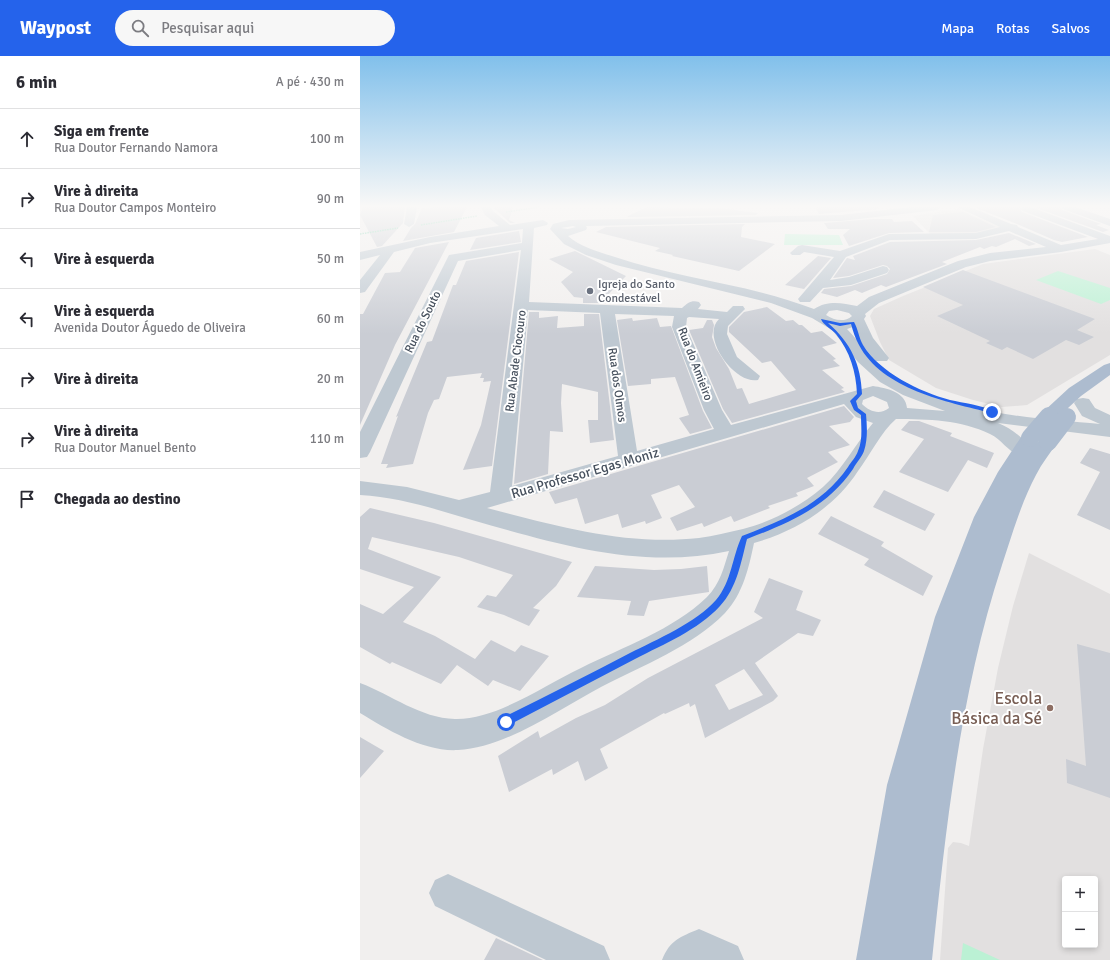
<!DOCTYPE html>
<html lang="pt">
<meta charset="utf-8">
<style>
:root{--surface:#fff;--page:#f7f7f7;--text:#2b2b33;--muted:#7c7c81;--line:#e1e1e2;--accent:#2563eb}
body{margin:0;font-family:Signika,sans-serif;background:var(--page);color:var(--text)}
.controls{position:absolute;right:12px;bottom:12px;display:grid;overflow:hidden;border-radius:4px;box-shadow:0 2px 6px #0003}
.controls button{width:36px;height:36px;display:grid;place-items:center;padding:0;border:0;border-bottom:1px solid var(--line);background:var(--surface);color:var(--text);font:20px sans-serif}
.stop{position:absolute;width:12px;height:12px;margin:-9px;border:3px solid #2563eb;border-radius:50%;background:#fff}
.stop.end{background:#2563eb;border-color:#fff;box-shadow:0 1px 4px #0008}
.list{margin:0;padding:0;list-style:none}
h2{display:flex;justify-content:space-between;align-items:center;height:52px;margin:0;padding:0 16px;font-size:17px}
h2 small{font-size:13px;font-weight:400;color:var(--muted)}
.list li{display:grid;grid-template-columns:26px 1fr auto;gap:12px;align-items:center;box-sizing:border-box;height:60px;padding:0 16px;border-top:1px solid var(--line)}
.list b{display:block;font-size:15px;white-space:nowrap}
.list p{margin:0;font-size:13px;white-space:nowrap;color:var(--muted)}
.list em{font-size:13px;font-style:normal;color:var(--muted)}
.icon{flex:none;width:22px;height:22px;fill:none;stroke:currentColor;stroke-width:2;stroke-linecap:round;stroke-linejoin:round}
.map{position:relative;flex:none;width:750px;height:904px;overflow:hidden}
header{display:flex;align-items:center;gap:24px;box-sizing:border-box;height:56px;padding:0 20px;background:var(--accent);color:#fff}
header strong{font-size:19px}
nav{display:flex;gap:22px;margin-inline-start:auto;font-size:14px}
.search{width:280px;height:36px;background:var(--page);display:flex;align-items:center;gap:10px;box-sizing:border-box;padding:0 14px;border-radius:22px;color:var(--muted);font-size:15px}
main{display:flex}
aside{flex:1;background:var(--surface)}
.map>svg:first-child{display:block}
</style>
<header>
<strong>Waypost</strong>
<div class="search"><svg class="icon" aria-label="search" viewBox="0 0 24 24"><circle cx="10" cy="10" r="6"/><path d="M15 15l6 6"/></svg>Pesquisar aqui</div>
<nav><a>Mapa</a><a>Rotas</a><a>Salvos</a></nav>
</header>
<main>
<aside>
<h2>6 min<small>A pé · 430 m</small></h2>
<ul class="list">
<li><svg class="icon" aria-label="ahead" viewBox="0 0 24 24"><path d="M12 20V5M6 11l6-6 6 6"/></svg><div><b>Siga em frente</b><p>Rua Doutor Fernando Namora</p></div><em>100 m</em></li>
<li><svg class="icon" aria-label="right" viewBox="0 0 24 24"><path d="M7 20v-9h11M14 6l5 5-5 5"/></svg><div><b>Vire à direita</b><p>Rua Doutor Campos Monteiro</p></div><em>90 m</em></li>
<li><svg class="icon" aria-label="left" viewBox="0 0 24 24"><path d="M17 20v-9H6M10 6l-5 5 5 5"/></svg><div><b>Vire à esquerda</b></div><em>50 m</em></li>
<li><svg class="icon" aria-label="left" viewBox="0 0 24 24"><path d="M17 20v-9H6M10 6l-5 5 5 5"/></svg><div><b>Vire à esquerda</b><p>Avenida Doutor Águedo de Oliveira</p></div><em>60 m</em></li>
<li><svg class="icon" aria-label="right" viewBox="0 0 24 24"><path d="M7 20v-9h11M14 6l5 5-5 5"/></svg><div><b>Vire à direita</b></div><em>20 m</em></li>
<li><svg class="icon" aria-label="right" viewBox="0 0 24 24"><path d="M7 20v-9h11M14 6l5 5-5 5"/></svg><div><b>Vire à direita</b><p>Rua Doutor Manuel Bento</p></div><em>110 m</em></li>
<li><svg class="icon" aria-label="arrive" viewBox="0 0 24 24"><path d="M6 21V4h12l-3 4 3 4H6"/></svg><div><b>Chegada ao destino</b></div></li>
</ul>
</aside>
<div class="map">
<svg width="750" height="904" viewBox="0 0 750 904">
<rect width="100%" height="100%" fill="#f1efee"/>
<path fill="#e2e0e0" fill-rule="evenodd" d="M598,153L643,172L615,178H570L553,160Z
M735,193L750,199V299L667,349L642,351L613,344L576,332L529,304L520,286L510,260L514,253L543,240L623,208Z
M669,497L750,538V904H580L588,792L593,786L601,787L609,790L623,693L638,612L653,550ZM705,823H735V889H705Z"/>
<path fill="#bbf1d4" d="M425,178L479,179L483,189H424Z
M698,215L750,232V244L741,248L676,224Z
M603,887L640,904H601Z"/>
<path fill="#cacdd4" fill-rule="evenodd" d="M3,151H45L43,167L22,190L17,191L0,159Z
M74,151H107L94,176L43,185L51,172L55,168L62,152Z
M133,151H153L149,164L155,167H150Z
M287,151L359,152L398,157L396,159L266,161Z
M455,151H519L518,153L459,158Z
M614,151H660V153L662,156L728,181L702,186L694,184L657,168Z
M674,151H700L702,154L741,168L736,169L749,174L743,176Z
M603,156L636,171L616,176H569L573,159Z
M513,163H532L534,166L552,165L564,176L529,177L489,190L483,179L490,173H468L464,167Z
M385,168L382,171L381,181L415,188L379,215L312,200L313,199L295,195L300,192L236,176L246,171Z
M159,175L161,186L110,194L116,182Z
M649,177L676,188L669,190L655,183L636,191L632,190L624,193L620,191L582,206L587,208L526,231L521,229L502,237L495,234L477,241L461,237L464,233L491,230L527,218L530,213L527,210L523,209L489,220L473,222L487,202L495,204L493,200L530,186L616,184Z
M89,186L35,289L0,369V258H3L25,217L40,216L55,192Z
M215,195L266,220L240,247H223V242L214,241L201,226L213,216L189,203Z
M159,196L132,410L103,414L121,369L131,325L123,326L124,322H120L122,317L87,321L79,343L74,344L68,357L53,408L26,412L28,408H21L38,360L36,361L67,286L72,285L93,229H96L106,205Z
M458,200L471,202L444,233L425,229Z
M603,214L735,263L717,274L734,281L719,289L706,284L673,303L647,291L642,294L626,287L630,285L577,260L603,249L563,231Z
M407,251L426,265L433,264L439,269H442L451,277L462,275L477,287L462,291L476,303L473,304L480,310L462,314L484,332L481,333L485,336L372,367L363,353L329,274L343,272L347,264H352L354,269L352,281L356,292L369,313L377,333L382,332L389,348L436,334L411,305L402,307L369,276V271L384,256Z
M169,256H179V262L198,260L197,272L224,270V258H239L254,384L230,387L228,364H238V336L202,328L201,347L203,376L190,375L188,418L154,428Z
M272,262L273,265L297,262L300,271L311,270L343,355L352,372L330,378L319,362L329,359L315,321L291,323V328L268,330L257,264Z
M484,350L494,361L490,366L469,370L490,389L468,396L478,406L447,422L454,430L436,437L438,440L408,450L410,452L374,466L371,460L344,471L342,467L317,475L310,462L335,451L319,429L291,439L302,462L286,468L285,465L262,472L258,458L225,468L217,442L195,448L189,436Z
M549,365H559L592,377L590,380L634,397L627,412L608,404L588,436L539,416L564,383L541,374Z
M730,392L750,398V474L717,459L740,416L720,407Z
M524,434L575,458L565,475L513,451Z
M10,452L74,467L212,506L196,530L173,552L180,554L169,570L144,559L117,551L127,539L136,541L153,519L99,501L12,481L8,493L81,521L43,566L75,580L115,603L131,584L155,596L161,589L189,600L160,635L133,624L128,630L97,609L81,628L32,606L30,608L0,591V548L23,558L54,531L0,513V461Z
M471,460L524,486L521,490L573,520L563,540L504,509L509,503L458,478Z
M235,510L294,514L321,513L347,510L349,536L289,545L284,560L267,559L271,545L217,541Z
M409,522L443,535L436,554L461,564L453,580L438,577L395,607L418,640L413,645L345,682L335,648L330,651L329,647L305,658L304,657L240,693L248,712L225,725L218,705L193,719L192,713L149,736L138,700L178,675L180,682L216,662L245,649L288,622L403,562L394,556ZM384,613L403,639L369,654L355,629Z
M717,588L750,597V742L707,727L706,703L726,710Z
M0,681L24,695L0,722Z
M136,882L183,904H124Z"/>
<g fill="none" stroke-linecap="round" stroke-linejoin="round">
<path stroke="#72d0a8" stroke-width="1.5" stroke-dasharray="1.5 1" stroke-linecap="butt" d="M146,156L179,151
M61,169L117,160
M0,178L38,172"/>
<path fill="#bec8d1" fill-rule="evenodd" d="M47,151H57L54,168L49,171L44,168Z
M121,151H131L133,155L150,169L183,164L188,167L187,169L174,172L169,246L322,252C328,247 331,244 339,246L341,249L338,253L367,256L373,250H383L385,253L368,270L367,278L377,301L400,320L398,324C375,329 340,281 359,263L329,261L327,262L326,271L362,354L371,369L513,330C526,332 546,336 547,352L585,355L543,339L520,326L498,306L472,274L452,262L411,247L256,209L226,199L204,188L190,173L193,168L209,164L481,159L551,151H582L577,154L481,165L226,170L227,172L226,174L208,180C220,191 239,196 255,201C320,223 390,228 454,253C468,244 482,247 497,250L509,241L598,205L630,197L686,191L649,175L616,183L530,184L486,201L470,224L489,221L523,210L527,211L529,214L527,217L491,229L463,232L450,246H440L438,243L474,201L444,196L440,199H432L430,197L438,190L442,189L480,195L529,178L616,177L640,171L597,151H610L651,168L657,169L658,171L701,189L738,183L663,155L661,153L662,151H670L750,180V187L701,196L630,205L606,211L519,247L505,258L506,260L504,263L513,282L529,302L527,305H515L498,283L493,271L487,273C499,285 508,300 522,311C579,357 669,362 740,368L722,360L714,347L717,343L723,342L729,343L735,352L750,359V381L638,367C652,373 663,381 671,394L668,398C651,403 645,385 630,378C601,364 568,363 536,363C521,376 510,399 498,415C474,452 436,475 394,487C389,511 383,538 365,557C332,591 283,609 241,631C200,653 145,692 98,694C64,696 28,674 0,657V627C32,639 60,662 95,663C136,664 185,629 221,612C263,591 313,574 347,541C360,528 364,511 369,495C281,514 197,488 112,464C75,453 39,441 0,439V425L47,431L99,444L130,436L161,194L98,205L10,396L7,401L0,402V376L89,199L162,187L163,173L70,187L34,196L5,236L0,237V224L20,199L0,204V196L70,181L139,170L125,159ZM213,170L216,171L208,173L201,172ZM168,254L240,257L258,400L152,430ZM477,254L489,257L492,260C484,267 474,264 466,259L469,255ZM255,258L314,260L312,271L344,354L354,373L277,395ZM513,340L527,346L529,352C520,359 510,356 502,348L503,344ZM484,348L496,361L513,367C496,387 483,413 463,431C441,450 411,466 383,473C368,476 354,480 339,482C266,490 197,470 127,452Z
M701,151H715L750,163V170L703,153Z
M88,818L244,890L250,904H186L75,850L69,837L75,824Z
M339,873L378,890L384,904H302C310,884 320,881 339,873Z"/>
<path fill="#adbccf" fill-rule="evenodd" d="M750,307V319L721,340L695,364L689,365L683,364L680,360L683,356L709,332L744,309Z
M670,376L677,378L680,382L676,388C682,381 685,379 695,382L698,386C690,397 682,407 676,419C661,447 652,479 642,509C600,637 586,771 572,904H496L527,729L575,561L614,461L638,416L663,378Z"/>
<path stroke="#adbccf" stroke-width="18" d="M670,382L689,360
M688,386L707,361"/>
</g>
<linearGradient id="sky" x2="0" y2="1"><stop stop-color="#81c0eb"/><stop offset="0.54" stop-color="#f9f8f7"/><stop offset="1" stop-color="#f9f8f7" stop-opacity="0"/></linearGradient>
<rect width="750" height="278" fill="url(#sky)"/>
<path fill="#2563eb" d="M461,263L480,267L494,266C498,273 499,282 503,289C519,316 560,336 590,344C603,347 623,349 634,356L632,357C587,346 522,333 499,289C495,282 493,275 491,268L480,270L468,267C491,287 501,309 502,338L496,345L498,352L506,358C507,370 508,383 504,395C502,401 496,407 493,413C467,451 429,467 387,483C381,506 377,532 360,550C338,574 304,588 275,603C233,625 191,647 149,669H142V662C185,641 228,619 270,597C296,584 337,566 356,544C372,525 372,501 382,480C423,464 462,449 488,411C491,406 496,401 498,395C503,384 501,370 501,359L494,354L490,345L497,338C496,315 490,296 476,278C472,273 463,269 461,263Z"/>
<circle fill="#6b7280" stroke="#fff" stroke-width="1.5" cx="230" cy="235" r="4"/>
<circle fill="#8d6e63" stroke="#fff" stroke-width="1.5" cx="690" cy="652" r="4"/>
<g text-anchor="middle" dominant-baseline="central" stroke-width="4" stroke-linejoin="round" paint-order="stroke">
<g font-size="12" fill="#5b616d" stroke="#fff" text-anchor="start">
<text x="238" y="228">Igreja do Santo<tspan x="238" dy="14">Condestável</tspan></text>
</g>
<g font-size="12" fill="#46505d" stroke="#fff">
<text transform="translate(63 266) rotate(-64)">Rua do Souto</text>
<text transform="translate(156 305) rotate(-83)">Rua Abade Ciocouro</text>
<text transform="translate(335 308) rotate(69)">Rua do Amieiro</text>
<text transform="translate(257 329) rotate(82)">Rua dos Olmos</text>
</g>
<g font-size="14" fill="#46505d" stroke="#fff">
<text transform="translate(225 417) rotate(-16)">Rua Professor Egas Moniz</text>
</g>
<g font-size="17" fill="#785e54" stroke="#fff" text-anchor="end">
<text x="682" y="642">Escola<tspan x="682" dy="20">Básica da Sé</tspan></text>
</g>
</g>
</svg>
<div class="controls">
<button>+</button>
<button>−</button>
</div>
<div class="stop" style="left:146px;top:666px"></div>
<div class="stop end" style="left:632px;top:356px"></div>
</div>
</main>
